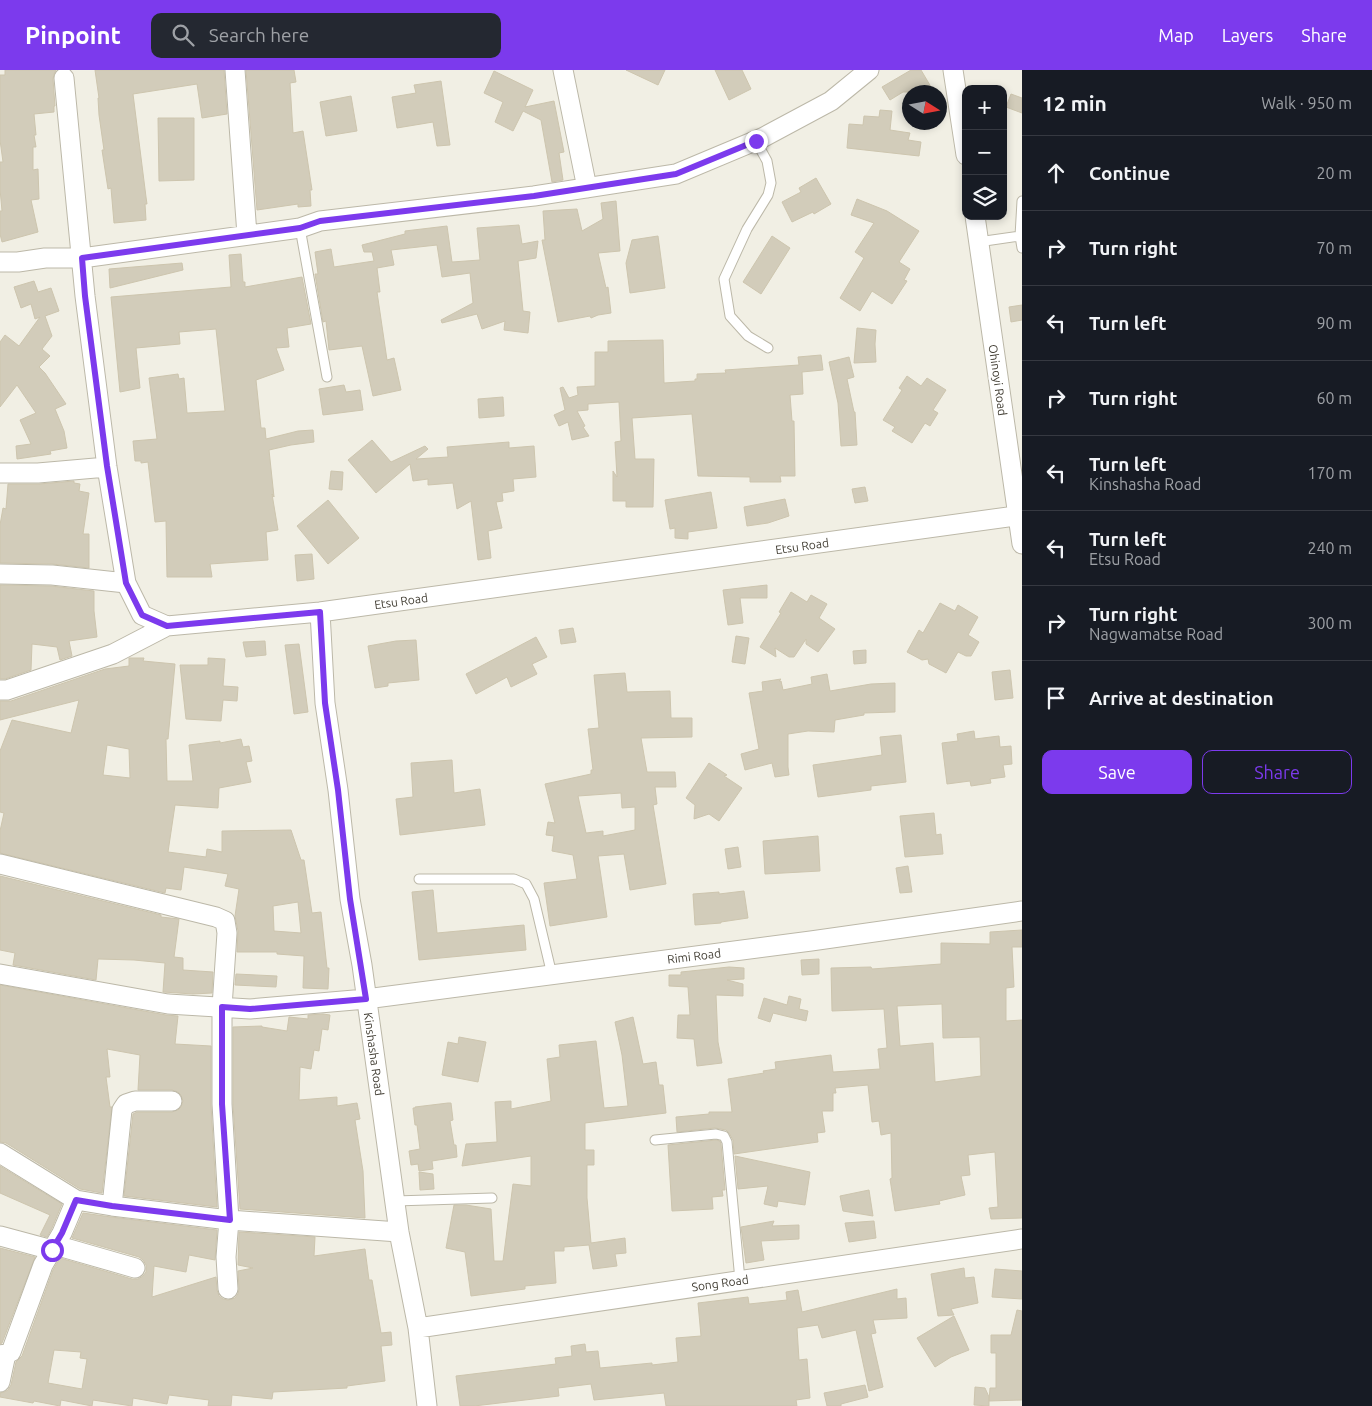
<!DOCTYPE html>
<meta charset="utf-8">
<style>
:root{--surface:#171b24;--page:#242831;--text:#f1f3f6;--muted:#9ea1a6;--line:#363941;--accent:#7c3aed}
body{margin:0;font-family:Ubuntu,sans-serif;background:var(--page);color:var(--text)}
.controls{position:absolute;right:15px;top:15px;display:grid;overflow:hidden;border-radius:10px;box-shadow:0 2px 8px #0003}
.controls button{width:45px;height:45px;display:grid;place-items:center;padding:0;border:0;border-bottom:1px solid var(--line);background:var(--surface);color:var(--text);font:25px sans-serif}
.compass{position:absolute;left:902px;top:15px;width:45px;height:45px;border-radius:50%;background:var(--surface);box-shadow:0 2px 8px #0003;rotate:101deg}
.stop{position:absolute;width:15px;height:15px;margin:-11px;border:4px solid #7c3aed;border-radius:50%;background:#fff}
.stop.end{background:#7c3aed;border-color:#fff;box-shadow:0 1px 5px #0008}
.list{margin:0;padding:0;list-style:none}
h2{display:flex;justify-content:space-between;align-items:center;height:65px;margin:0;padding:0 20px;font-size:21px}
h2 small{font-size:16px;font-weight:400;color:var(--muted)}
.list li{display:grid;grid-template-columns:32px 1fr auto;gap:15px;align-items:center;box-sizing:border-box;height:75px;padding:0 20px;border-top:1px solid var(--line)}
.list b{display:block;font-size:19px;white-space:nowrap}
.list p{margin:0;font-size:16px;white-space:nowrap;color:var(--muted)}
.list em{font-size:16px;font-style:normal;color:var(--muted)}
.actions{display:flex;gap:10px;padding:15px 20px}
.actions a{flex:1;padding:11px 0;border:1px solid var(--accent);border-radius:10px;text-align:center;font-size:18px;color:var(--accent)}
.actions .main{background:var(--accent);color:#fff}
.icon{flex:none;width:28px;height:28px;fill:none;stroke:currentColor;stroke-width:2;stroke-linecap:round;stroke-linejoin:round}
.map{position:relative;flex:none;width:1022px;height:1336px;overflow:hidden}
header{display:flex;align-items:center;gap:30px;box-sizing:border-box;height:70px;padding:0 25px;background:var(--accent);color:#fff}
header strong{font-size:24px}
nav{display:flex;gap:28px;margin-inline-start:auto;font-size:18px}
.search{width:350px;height:45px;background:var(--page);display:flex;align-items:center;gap:12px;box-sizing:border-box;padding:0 18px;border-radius:10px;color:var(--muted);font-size:19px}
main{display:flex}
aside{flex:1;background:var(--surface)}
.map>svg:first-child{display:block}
</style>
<header>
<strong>Pinpoint</strong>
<div class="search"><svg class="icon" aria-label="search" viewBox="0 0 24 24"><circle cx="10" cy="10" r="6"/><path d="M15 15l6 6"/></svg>Search here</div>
<nav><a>Map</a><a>Layers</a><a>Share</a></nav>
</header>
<main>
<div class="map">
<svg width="1022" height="1336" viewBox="0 0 1022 1336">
<rect width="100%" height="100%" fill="#f1efe4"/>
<path fill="#d2ccba" stroke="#cdc5ae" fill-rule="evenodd" d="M5,0H56L54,4L53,9L55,36H54V42L34,44L36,65H34L36,77H33V100L38,99L39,129L31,130L38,162L2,172L0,164V141H2L0,119V92H3L0,70V5H5Z
M95,0H224L227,44L202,48L197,14L133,24L146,127L147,134H145L146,150L114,153L111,118L108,119L102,80H104L99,45L98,28H99Z
M246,0H294L296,12L290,13L293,63L303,61L312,120H310L311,136L298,137V134L257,140Z
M626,0H665L658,15Z
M715,0H742L751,19L729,30Z
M911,0H921L934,22H903L890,30L882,17Z
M494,1L533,20L525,37L554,31L564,82L559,83L563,110L552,112L541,50L523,41L513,61L495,52L503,32L484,23Z
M441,11L450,75L437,76L433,52L397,58L392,27L416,23L414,15Z
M1011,24L1022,28V43L1006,37Z
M351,26L357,61L326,66L320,32Z
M880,40L892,41L890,60L910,63L908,70L921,72L919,86L847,78L849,54L863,55L864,46L879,47Z
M158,48H194V110L159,111Z
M816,108L831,134L814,144L813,142L792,152L782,132L801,122L799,118Z
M857,129L887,141L919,161L899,192L910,199L904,210L907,211L892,234L872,221L860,241L840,228L864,188L855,182L874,153L851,145Z
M616,131L620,181L598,183L606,218L608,217L611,243L598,245L591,248L590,246L558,252L542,170H545L543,141L577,139L582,161L603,149L601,133Z
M519,155L522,174L538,171L536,188L518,191L523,241L530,242L528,263L504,260L505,251L482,259L477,244L442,253L441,250L473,233L470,203L442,207L437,175L391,180L394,195L377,198L380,222H377L387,290L394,288L401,320L373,326L362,276L329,280L326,251L323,252L315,204H318L315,182L331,179L334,197L374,191L372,182H364L362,175L405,164V161L447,156L452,192L480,190L477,158Z
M658,166L665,218L630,223L626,193L632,170Z
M772,166L790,178L761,224L743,212Z
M241,184L243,212H245V217L302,207L311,254L287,258L289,277L276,278L284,300L256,310L261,358H265L266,369L298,361L313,360L314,372L291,375L269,380L274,427L272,424L278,460L266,462L268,490L210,494L212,507H167L166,451L155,452L148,392L141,393V391H135L133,371L157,369L149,308L178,304L179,309L184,308L187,343L225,341L216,259L179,262L180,274L136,278L140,318L120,322L111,227L231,217L229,185Z
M182,193L183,200L110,218L109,199Z
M34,211L38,222L51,218L59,241L45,246L52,266L42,279L50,286L39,297L45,303L66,334L55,339L64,361L67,378L50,381L51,384L17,389L16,376L31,374L20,350L36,343L17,315L0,337V272L5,265L19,276L40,247L35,249L31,234L21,238L14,217Z
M1022,235V250L1011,252L1009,237Z
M857,258L876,260L875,274L876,292L854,293Z
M663,270L664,313L695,311V309H697V304L726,303L725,300L799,295L798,287L821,285L823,300L802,302L803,324L790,325L792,351H794L795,406H780L781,412H750V407L698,406L692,344L632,348L635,389H654L653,437H626V431H613V401L617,407L615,372L621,371L619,332L588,334V340L577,341L585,356L583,357L589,366L572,370L568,352L559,356L554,345L565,340L560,318L563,317L569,328L578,325L577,317L595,316V282H608V271Z
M849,287L854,307L847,309L854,342H855L857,375L841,376L838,333L829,292Z
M907,306L921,316L927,308L946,320L933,340L938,343L930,356L925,353L912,373L892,361L895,357L883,350L902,320L899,318Z
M344,315L346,322L360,320L363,340L323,345L319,319Z
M503,327L504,346L479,348L478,329Z
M372,370L391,392L425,376L428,379L416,389L448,387L447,377L509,372V378L534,376L536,407L513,409L514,421L502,423L503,431L496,432L502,458L488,461L491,488L478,490L471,431L457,439L453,413L428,415V409L413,411L410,394L376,423L348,390Z
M331,401L343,402L342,420L329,419Z
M74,411V413L80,414L79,421L89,423L83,464H89V498L52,494L0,493V455L3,438L6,439L8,414H39Z
M865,417L868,431L855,433L852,419Z
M711,422L717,458L688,462V469L675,468V458L670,459L665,430Z
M785,429L789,446L768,453L747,456L744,437Z
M328,430L359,468L328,494L297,456Z
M312,484L314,509L297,511L295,485Z
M0,515L51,516L94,521V541L97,567L69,571L72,586L60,590L57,577L32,574L31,600L5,609H0Z
M767,515V528H740L743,553L728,555L723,520Z
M791,522L807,532L811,525L827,534L819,548L835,559L818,582L806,574V569L794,587H789L775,578L776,587L760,577L781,543L779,542Z
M940,533L955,541L958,535L978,547L968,565L979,572L971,586H966L958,582L946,603L929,594L928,589L922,590L907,582L919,560L923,563Z
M573,558L576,572L561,574L559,560Z
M736,566L749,568L745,594L732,592Z
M536,567L547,587L532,594L537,604L511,617L507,607L476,624L466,604Z
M416,570L419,610L388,613V616L375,618L368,576L396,571Z
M265,571L266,585L246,587L243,572Z
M299,574L308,642L294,644L285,575Z
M866,580V593L854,594L853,581Z
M129,588H144L143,591L175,594L168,669H166L167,711H193L189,675L220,671V673L241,669L243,677L249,676L252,691L246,692L251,712L219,718L218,738L175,735L168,782L206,787L207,779L222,782V761L291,760L301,790H304L312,843L321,842L327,898H329L328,919L303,918L304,886L277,884V882H237L238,861L235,846L239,819L225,816L228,804L184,797L181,820L166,818L165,823L0,783V761L4,743L0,742V681L12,650L71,663L79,630L0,650V631H11L105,599L129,596ZM107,675L129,679L130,708L103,705ZM298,832L301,863L274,861L273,836Z
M208,588L225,589L223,616L238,617L237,631L223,630L221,651L186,649L180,595H208Z
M1010,600L1013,628L995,630L992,602Z
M625,603L627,622L670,621L671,648H692V667L641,668L647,702H675L676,717H655L657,734L653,735L666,814L630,820L624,784L598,786L607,847L550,856L544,813L577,809L573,785L552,781L554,766L546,765L548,752L555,753L545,714L591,704V700H593L588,659L599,658L594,605ZM621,723L622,738L635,737V760L603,766V761L586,763L578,726Z
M827,604L830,621L871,614L895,613V642L864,643V645L835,650L834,662L808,661L788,664V697L789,705L775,707L772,693L745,700L741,684L759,679L749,623L763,621L762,612L781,609L779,611H781L783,620L812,614L811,607Z
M974,661L975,669L999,666L1000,677L1011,676L1012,694L1003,695L1005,707L990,709L991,713L971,716L970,711L947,714L942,673L958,671L957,664Z
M901,665L906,712L871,716V720L818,727L813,695L882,685L880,667Z
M452,690L454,723L480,719L485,755L400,765L396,729L413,727L411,693Z
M709,693L727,705L724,706L742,718L719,751L709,744L694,749L695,735L686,728Z
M934,743L936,765L941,764L943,784L905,787L900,746Z
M818,766L820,801L765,804L763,771Z
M738,777L741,797L728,799L725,779Z
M908,796L912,822L900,823L896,798Z
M0,806L161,845V847L179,849L174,887L183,888V900L213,902L212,923L193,924L163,922L165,893L134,890L98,889L96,910L13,895L15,883L0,880Z
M433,820L437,863L524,855L526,880L419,890L412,822Z
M744,821L748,848L721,852V853L695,855L693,824L719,822V824Z
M1022,860V877H1012L1014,917L1006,918V951L1022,950V1148L991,1149L989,1138L998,1137L995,1082L968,1085L970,1105L961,1106L965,1125L939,1131L940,1134L895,1141L890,1109L892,1108L891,1063L881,1065L879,1051L872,1052L868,1015L835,1018L836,1023H833V1041H822L825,1062L817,1063L818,1072L734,1084L733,1070L729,1063L726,1060L715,1058L677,1062L676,1047L709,1044V1042H732L728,1009L764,1003L763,1001L776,999L775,992L831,985L833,1002L880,999L878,979L887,978L884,939L832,941L831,898L871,897L872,899L941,894V873L990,874V862ZM942,934L943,968L980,967L981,1006L935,1012L933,973L900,976L897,936Z
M819,889V904L802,905L801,890Z
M729,897L744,898V909L727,910L743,914V926L716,925L718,972L722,993L697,996L694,969L677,968L678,945H690L688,917L669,916V905H681V902Z
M236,904L277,906L276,917L235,915Z
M0,915L166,945L178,946L175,974L211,976V1035L217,1137L124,1126L133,1044L137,1042H172L178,1040L181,1037L183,1031L181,1025L178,1022L172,1020H138L140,985L107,979L110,1007H106L110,1037H112L102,1123L80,1119L6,1073L0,1072Z
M789,926L801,929L799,939L808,941L806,951L773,943L770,952L758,948L764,928L787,935Z
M323,944L330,945L328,960L322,959L319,981L314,980L311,999L300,997L299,1030L337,1027V1036L357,1033L360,1049L355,1050L363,1101L365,1148L240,1139L233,1034V957L262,956V957L287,961L289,947L308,949V945Z
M633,947L643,994L656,992L659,1015H663L666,1043L585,1053V1080H594V1095H587V1128L591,1173L625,1168L626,1183L615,1184L617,1196L593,1199L589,1175L564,1177V1181H554L556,1213L525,1216V1219L471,1226L465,1182L446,1178L454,1135H466L491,1139L494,1191H503L513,1114L531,1116V1086L462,1096L466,1074L497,1072L495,1032L511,1031V1039L551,1031L547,989L560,987L559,975L596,971L604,1038L628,1036L622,985L615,952Z
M459,967L486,972L478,1012L442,1005L448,972L458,974Z
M448,1033H451L453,1050L450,1051L454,1075H456L457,1087L432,1091L433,1099L419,1101L418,1094L411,1095L409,1081L420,1079L417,1055H415L413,1038H415V1037Z
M716,1070L720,1071L721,1074L725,1120H722L723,1126L712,1127L713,1139L672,1141L668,1075Z
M735,1086L810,1102L805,1135L778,1131L777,1137L764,1134L768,1116L738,1119Z
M0,1096L62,1134L52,1158L47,1167L40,1165L50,1145L0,1123Z
M419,1102L433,1104L434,1119L420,1120Z
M869,1120L873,1146L843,1141L840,1126Z
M83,1143L111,1147L217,1160L215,1190L189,1185L186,1202L154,1196L152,1227L216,1207L217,1220L219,1226L223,1229L228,1230L235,1228L238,1224L239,1219L238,1201L253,1198L238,1195L239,1162L315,1167L314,1186L365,1179L369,1210H372L381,1263L391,1262L392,1275L381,1276L385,1311L347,1316V1318L273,1322L272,1329L232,1325L231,1336H208L209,1330L169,1325L167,1334L133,1328L132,1336L93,1330L92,1336L61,1330L60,1336L34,1331L33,1333L0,1327V1323L4,1322L8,1320L11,1315L16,1292L22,1286L53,1200L60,1188L132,1209H138L143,1206L146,1202V1195L143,1190L139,1187L72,1168ZM54,1280L81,1282L80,1288L87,1289L82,1319L48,1313Z
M774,1151L772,1156L799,1155V1169L761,1171L764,1190L746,1193L741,1157Z
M874,1151L876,1168L849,1172L845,1153Z
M0,1178L35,1187L2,1273L0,1274Z
M964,1198L965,1208L974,1207L978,1233L951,1239L954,1245L938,1246L931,1204Z
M995,1199L1022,1201V1229L992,1227Z
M897,1219V1229L906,1228L907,1248L873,1250L876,1263L871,1264L883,1317L869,1321L856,1260L822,1268L818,1255L797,1258L799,1290L807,1289L810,1328L796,1330L797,1336H666L664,1323L594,1330L591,1314L558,1318L559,1326L474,1336H460L456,1306L556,1294L555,1288L572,1286L571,1276L585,1274L586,1282L598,1281L600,1298L652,1293V1295L678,1292L676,1268L701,1266L698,1233L748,1227L749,1234L787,1230L786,1222L798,1220L802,1242Z
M1017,1240L1022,1241V1330L989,1331L990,1318H996V1283H991V1265H1011Z
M954,1246L969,1280L951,1287L935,1297L917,1268Z
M865,1315L868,1327L841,1334V1336H827L824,1323Z
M975,1317L985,1318L989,1327V1336L974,1335Z"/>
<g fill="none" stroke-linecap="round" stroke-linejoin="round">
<g stroke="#bcb8a8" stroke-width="11">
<path id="lane" d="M756,71L767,91L771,113L768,125L747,159L724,209L730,246L748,266L768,278
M300,158L327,307
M1020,166L1022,131
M978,172L1020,166L1022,178
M419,809H514L526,814L534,829L552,905
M655,1070L716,1064L724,1066L727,1072L740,1210
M395,1131L492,1128"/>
</g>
<g stroke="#bcb8a8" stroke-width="21">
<path id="street" d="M235,0L247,165
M563,0L587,118
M953,0L966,85
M64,8L85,226L107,397L126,513L142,545L167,556L320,542L1022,445
M975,146L1022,474
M0,192H18L45,188H82L300,158L320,151L534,126L676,104L762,68L831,31L869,0
M0,403H38L107,397
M0,504L52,505L126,513
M320,542L325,633L338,720L350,829L362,895L399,1162L418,1258L427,1336
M0,620H7L113,584L167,556
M0,794L216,847L225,851L227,863L222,937V1034L229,1150L226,1187L228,1219
M0,904L168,934L250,939L366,929L811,871L1022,841
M0,1083L76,1130L112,1136L229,1150L399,1162
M112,1136L122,1040L126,1034L135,1031H172
M0,1166L52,1180
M55,1175L135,1198
M418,1258L1022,1169
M0,1285L6,1284L11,1282L43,1195L62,1163L76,1130
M0,1312L6,1284"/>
</g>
<use href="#lane" stroke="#fff" stroke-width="9"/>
<use href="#street" stroke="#fff" stroke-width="19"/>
</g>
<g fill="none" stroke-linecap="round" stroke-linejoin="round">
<path stroke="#7c3aed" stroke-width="6" d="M52,1180L62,1163L76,1130L112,1136L230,1150L222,1034V937L250,939L366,929L350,829L338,720L325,633L320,542L167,556L142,545L126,513L107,396L85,226L82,188L300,158L320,151L534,126L676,104L756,71"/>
</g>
<g text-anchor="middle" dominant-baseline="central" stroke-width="4.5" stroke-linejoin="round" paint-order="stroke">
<g font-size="12" fill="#433f35" stroke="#fff">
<text transform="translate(998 310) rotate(82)">Ohinoyi Road</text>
<text transform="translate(802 476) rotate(-8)">Etsu Road</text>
<text transform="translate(401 531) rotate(-8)">Etsu Road</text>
<text transform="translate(694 886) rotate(-7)">Rimi Road</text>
<text transform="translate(374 984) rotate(82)">Kinshasha Road</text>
<text transform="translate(720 1213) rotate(-8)">Song Road</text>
</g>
</g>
</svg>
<div class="controls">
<button>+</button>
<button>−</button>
<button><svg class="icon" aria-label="layers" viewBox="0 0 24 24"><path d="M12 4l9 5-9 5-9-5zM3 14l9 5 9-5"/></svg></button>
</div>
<svg class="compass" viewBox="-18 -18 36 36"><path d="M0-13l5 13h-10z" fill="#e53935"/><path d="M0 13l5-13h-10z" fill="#9ea1a6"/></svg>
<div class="stop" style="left:52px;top:1180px"></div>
<div class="stop end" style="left:756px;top:71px"></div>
</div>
<aside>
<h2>12 min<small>Walk · 950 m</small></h2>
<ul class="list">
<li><svg class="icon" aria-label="ahead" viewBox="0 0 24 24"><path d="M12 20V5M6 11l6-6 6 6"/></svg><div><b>Continue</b></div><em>20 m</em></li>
<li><svg class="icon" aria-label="right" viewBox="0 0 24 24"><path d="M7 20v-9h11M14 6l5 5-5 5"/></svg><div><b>Turn right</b></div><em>70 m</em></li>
<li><svg class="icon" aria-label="left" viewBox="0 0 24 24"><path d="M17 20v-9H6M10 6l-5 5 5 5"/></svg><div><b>Turn left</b></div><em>90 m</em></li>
<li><svg class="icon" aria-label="right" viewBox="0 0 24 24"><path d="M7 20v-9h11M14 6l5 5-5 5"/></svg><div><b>Turn right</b></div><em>60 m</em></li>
<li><svg class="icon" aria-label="left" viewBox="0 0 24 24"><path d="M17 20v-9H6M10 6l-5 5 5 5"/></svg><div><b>Turn left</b><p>Kinshasha Road</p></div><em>170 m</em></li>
<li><svg class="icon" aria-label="left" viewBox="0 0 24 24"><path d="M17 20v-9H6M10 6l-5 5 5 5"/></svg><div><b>Turn left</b><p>Etsu Road</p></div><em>240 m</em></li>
<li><svg class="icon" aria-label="right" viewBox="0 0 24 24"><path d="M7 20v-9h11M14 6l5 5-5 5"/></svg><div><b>Turn right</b><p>Nagwamatse Road</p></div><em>300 m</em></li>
<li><svg class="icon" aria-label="arrive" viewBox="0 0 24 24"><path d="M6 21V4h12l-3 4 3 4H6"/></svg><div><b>Arrive at destination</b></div></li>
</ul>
<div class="actions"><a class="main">Save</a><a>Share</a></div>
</aside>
</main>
